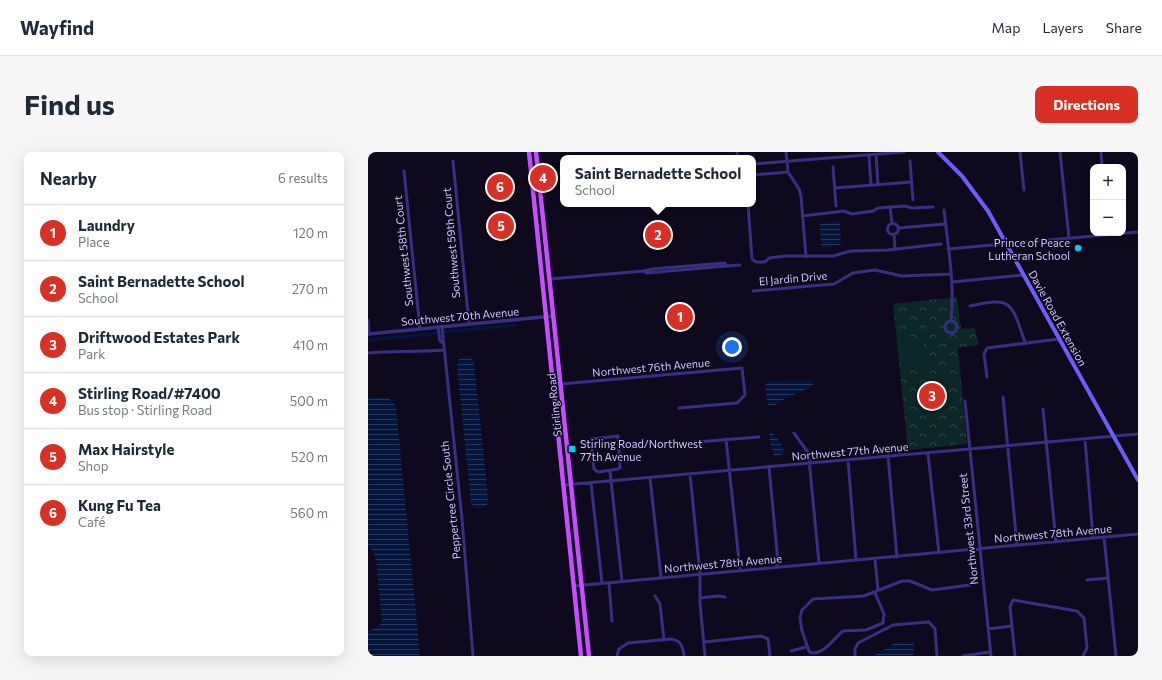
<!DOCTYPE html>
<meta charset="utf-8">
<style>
:root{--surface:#fff;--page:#f6f6f7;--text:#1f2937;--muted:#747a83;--line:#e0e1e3;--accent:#d93025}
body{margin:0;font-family:Commissioner,sans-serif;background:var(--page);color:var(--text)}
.controls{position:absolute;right:12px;top:12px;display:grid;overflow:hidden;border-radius:8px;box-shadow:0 4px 16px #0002}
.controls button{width:36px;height:36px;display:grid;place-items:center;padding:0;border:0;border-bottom:1px solid var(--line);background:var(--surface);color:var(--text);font:20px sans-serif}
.you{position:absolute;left:364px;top:195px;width:14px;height:14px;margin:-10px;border:3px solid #fff;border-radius:50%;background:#1a73e8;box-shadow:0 0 0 6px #1a73e833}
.badge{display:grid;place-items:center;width:26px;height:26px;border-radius:50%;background:var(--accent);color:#fff;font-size:13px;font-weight:700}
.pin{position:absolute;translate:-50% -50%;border:2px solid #fff;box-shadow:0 1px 4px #0006}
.popup{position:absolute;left:192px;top:3px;width:196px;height:52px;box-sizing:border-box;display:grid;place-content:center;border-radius:8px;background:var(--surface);filter:drop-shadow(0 1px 3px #0005);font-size:13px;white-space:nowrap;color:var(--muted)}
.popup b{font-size:15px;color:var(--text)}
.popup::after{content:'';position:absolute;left:50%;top:100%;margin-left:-8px;border:8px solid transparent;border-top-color:var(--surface)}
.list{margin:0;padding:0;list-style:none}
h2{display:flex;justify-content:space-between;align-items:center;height:52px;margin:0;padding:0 16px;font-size:17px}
h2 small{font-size:13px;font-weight:400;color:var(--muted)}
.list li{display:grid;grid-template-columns:26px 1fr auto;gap:12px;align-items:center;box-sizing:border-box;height:56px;padding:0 16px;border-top:1px solid var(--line)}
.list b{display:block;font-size:15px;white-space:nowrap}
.list p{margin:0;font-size:13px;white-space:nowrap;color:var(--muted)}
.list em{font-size:13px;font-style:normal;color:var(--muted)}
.map{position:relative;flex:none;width:770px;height:504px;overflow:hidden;border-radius:8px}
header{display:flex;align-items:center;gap:24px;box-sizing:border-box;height:56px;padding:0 20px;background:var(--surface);border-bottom:1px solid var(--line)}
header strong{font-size:19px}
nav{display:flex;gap:22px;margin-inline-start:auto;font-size:14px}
.intro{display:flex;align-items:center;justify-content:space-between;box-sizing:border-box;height:96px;padding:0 24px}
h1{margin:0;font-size:28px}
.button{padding:10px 18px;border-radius:8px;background:var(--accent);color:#fff;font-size:14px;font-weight:700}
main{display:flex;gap:24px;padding:0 24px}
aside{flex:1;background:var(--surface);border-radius:8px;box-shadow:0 4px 16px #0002}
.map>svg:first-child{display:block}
</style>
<header>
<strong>Wayfind</strong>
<nav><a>Map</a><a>Layers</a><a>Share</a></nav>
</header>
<div class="intro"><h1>Find us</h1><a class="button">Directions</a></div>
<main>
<aside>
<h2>Nearby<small>6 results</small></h2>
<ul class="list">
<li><span class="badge">1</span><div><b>Laundry</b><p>Place</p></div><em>120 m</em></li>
<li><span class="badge">2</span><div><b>Saint Bernadette School</b><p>School</p></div><em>270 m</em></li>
<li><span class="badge">3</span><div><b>Driftwood Estates Park</b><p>Park</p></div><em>410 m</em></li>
<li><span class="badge">4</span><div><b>Stirling Road/#7400</b><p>Bus stop · Stirling Road</p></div><em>500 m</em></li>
<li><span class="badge">5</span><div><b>Max Hairstyle</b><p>Shop</p></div><em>520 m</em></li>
<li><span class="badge">6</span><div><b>Kung Fu Tea</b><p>Café</p></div><em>560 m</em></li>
</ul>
</aside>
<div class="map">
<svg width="770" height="504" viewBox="0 0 770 504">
<defs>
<pattern id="forest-crowns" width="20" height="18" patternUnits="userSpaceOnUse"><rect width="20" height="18" fill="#0c2728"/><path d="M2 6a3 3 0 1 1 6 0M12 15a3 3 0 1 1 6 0" fill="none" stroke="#2e4548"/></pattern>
<pattern id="water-rules" width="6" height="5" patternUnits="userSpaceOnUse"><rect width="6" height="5" fill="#04153c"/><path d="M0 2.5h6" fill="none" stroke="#283659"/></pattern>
</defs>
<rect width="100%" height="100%" fill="#0e091d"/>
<path fill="url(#forest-crowns)" d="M589,145L593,177L607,176L611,193L590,196L599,292L540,298L525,152Z"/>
<path fill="#0c2728" d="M530,182C550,182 561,194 564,212L535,216L533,214Z
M577,224L578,237L570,238L569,225Z"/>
<path fill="url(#water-rules)" d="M470,69L472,71L473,91L472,93L456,96L453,93L452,72L455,70L458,71Z
M101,204L106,210L120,345L119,354L112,357L105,354L103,351L89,213L91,207Z
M436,228L443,229L446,232C433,242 416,244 405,255L400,253L397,233L401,230Z
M0,245L21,246L28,254L52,504H0V479L11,474L14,469L8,408L6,401L0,393Z
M402,280H404C409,286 416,294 416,302L406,304L401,286Z
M546,490V502L543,504H505L524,493L525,491Z"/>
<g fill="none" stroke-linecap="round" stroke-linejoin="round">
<path stroke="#04153c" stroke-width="3.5" d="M77,180L147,173
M0,188L72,181"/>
<path stroke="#372f82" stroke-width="3" d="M369,0L370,6
M418,0L420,20L431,37L433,44L438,105
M652,0L656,38
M692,0L701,86
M733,0L734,15
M508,3L510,32
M501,4L503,33
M85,9L101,172
M542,9L545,48
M385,12L536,0
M465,15L468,54
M36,19L52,177
M385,23L420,20
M467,36L544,30
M380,52L384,107L388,110H397L401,106L417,104H465L483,99L520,98L573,92
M522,55L524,71
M576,58C580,95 587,132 583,169
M434,64L476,59L484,62L505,59L510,56L537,54L544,56L565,55
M519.5 77a5.5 5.5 0 1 1 11 0a5.5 5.5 0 1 1-11 0Z
M530,76L577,72
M526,82L527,97
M580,97L770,80
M357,111L358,114L279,121L276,119L284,117Z
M358,114L372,113
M182,127L276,119
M584,130L656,123
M385,139L466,132L485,121L507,118L534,124L583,122
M602,154C645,144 643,151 657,190
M0,168L1,182
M577 175a6 6 0 1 1 12 0a6 6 0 1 1-12 0Z
M70,175L72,189L75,191
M74,175L94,367L105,504
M0,201C25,199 50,200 76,198
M619,225L616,202L619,196L691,187
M193,232L374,216L377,243L369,251L311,256
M635,245L649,393
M597,249L623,504
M675,257L688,390
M426,281L439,299L441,307L451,411
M250,284L252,316L250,317L230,320L226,317L223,287Z
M358,287L372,418
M717,287L725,386
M316,291L391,285
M560,302L571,401
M520,304L529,405
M480,308L488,408
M401,315L410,410L408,415
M242,319L254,429
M322,322L332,422V451L337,504
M282,326L293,425
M223,331L234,431
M195,333L770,282
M736,385L748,504
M507,407L510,438
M719,428L740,426
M241,431L244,469
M206,434L770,382
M507,441L516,462L515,471L498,478L475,479C466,486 457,502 443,501L441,499L434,479L432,466L434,458L445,447L496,444L534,429H542L564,438L602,433
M287,444L292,452L296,488
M332,446L350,444L357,445
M620,477L644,474
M336,490L393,484L400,487L402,504
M423,499L438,495
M249,504L251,497L260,491L303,487C313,488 315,495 316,504
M487,504V497L490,491L525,473L561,470L567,477L569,504
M595,504L622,500
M647,504L642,455L645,448L709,459L716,466L719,496L715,504"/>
<path stroke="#372f82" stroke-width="3.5" d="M0,182L185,164"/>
<path stroke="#6b5dff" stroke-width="4" d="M570,0L594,24L620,59L770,328"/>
<path stroke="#c74dff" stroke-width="4.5" d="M161,0L213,504
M168,0L221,504"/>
</g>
<g fill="#00caf1" stroke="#0e091d" stroke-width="1.5">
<circle cx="710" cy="96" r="4"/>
<rect x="200" y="293" width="8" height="8" rx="2"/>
</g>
<g text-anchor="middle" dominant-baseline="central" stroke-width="3" stroke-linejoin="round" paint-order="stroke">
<g font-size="11" fill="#d0c6ff" stroke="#0e091d" text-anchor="end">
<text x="702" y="90">Prince of Peace<tspan x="702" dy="13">Lutheran School</tspan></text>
<text x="212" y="291" text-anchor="start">Stirling Road/Northwest<tspan x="212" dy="13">77th Avenue</tspan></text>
</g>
<g font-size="11" fill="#d0c6ff" stroke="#0e091d">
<text transform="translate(83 91) rotate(-95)">Southwest 59th Court</text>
<text transform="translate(35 99) rotate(-96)">Southwest 58th Court</text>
<text transform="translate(425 126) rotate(-5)">El Jardin Drive</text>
<text transform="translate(92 164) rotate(-5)">Southwest 70th Avenue</text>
<text transform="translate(690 166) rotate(61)">Davie Road Extension</text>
<text transform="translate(283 215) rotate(-5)">Northwest 76th Avenue</text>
<text transform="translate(186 253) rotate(-96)">Stirling Road</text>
<text transform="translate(482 299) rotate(-5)">Northwest 77th Avenue</text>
<text transform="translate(82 348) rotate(-96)">Peppertree Circle South</text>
<text transform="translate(600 377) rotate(-96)">Northwest 33rd Street</text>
<text transform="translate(685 381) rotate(-5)">Northwest 78th Avenue</text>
<text transform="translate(355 411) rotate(-5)">Northwest 78th Avenue</text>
</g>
</g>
</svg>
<div class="controls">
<button>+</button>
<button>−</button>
</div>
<div class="you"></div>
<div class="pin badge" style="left:312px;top:165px">1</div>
<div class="pin badge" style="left:290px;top:83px">2</div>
<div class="popup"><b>Saint Bernadette School</b>School</div>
<div class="pin badge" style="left:564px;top:244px">3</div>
<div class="pin badge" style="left:175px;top:26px">4</div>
<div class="pin badge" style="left:133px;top:74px">5</div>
<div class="pin badge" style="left:132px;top:35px">6</div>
</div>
</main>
